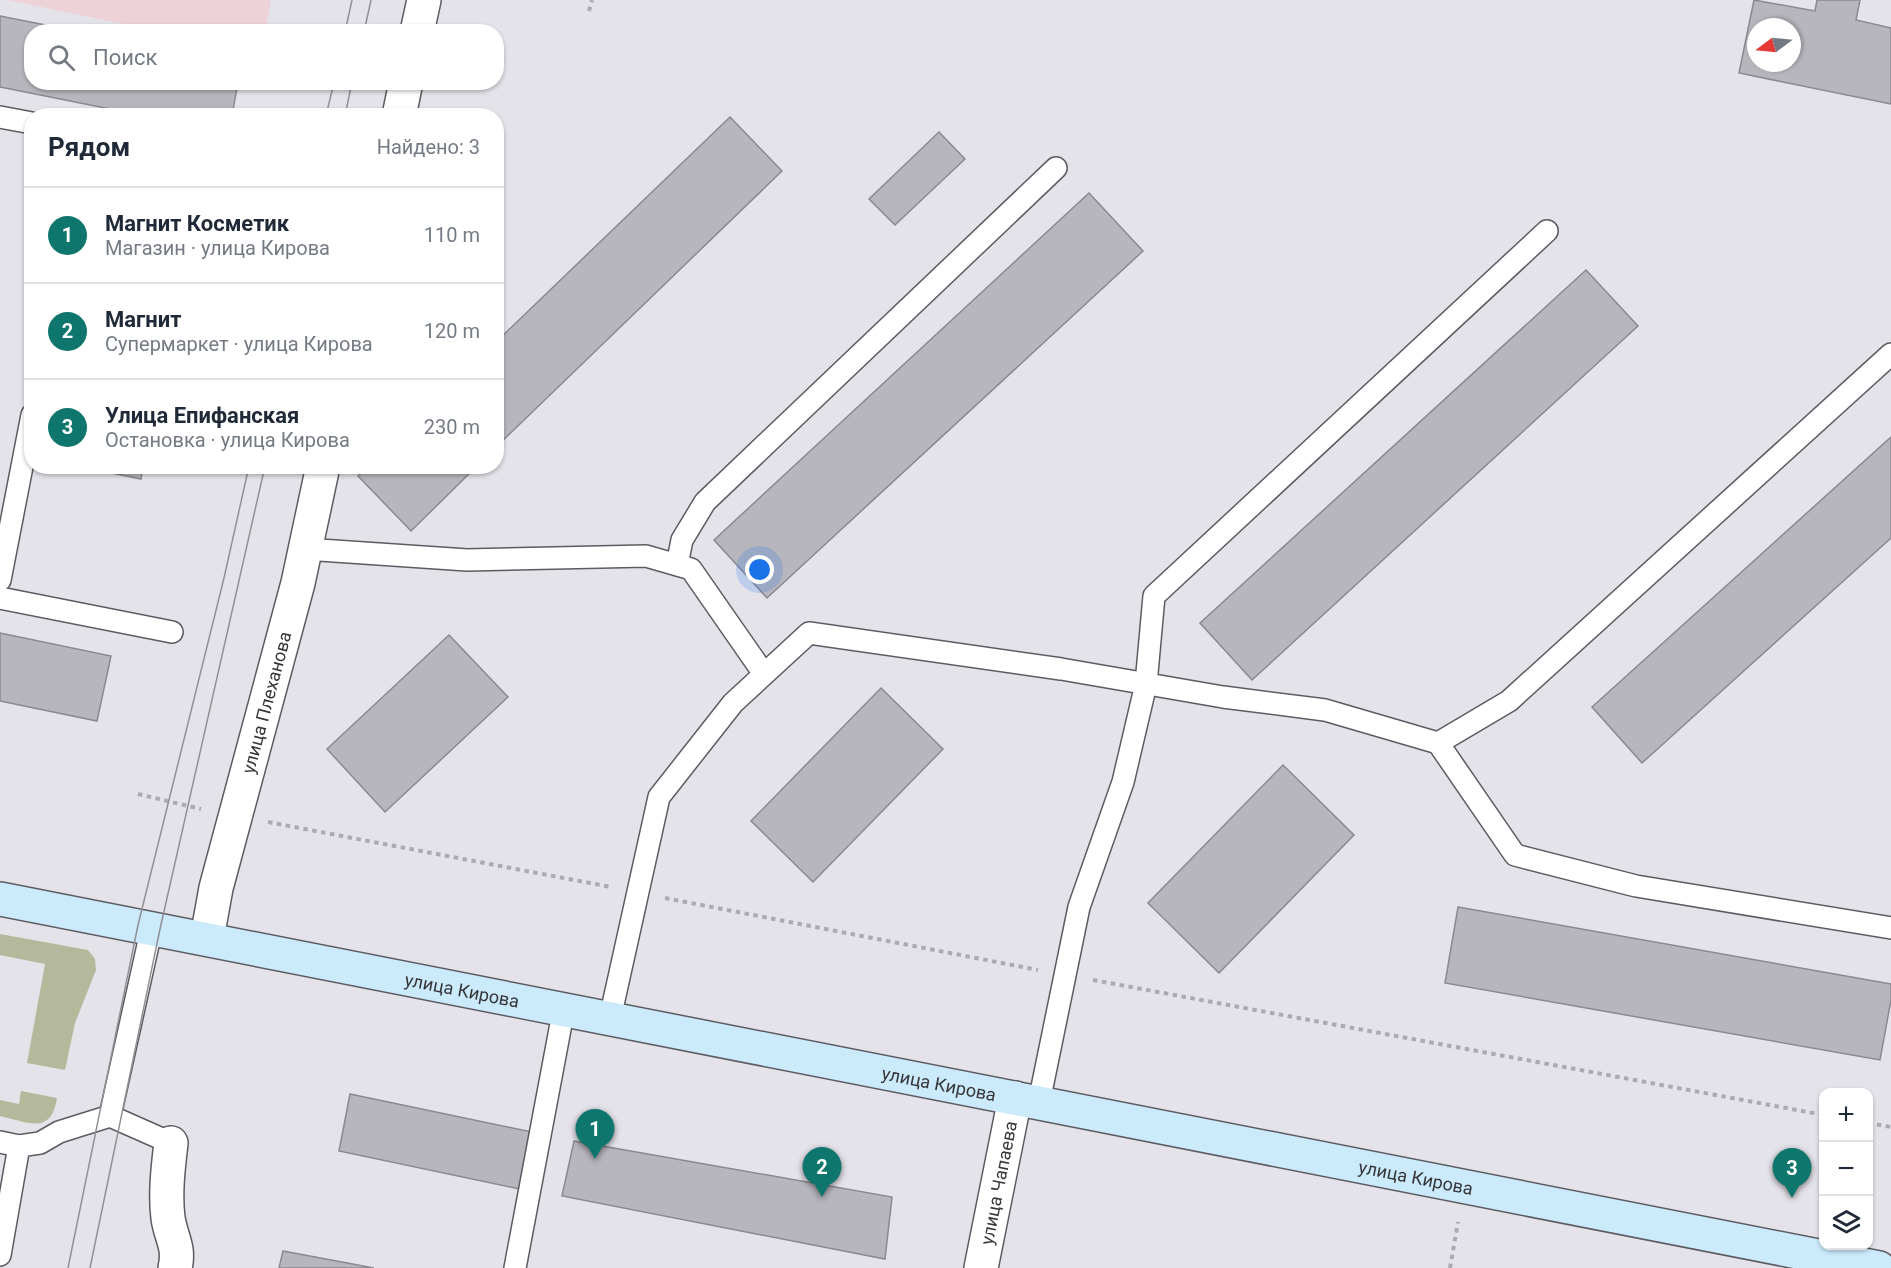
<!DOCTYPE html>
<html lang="ru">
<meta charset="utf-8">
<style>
:root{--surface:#fff;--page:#f6f6f7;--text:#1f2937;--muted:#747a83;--line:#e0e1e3;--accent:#0f766e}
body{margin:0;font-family:Roboto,sans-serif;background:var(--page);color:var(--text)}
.controls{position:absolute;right:18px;bottom:18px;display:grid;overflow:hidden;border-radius:12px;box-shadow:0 2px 4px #0004}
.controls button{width:54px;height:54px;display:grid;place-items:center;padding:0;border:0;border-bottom:2px solid var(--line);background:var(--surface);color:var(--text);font:30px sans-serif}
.compass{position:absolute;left:1747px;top:18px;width:54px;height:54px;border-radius:50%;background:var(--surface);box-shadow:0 2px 4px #0004;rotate:254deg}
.you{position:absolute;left:760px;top:570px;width:21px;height:21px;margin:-15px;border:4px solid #fff;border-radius:50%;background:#1a73e8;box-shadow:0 0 0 9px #1a73e833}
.badge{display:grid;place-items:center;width:39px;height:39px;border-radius:50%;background:var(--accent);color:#fff;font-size:20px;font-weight:700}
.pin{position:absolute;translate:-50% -50px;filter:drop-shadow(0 2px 3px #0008)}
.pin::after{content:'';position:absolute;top:32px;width:21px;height:18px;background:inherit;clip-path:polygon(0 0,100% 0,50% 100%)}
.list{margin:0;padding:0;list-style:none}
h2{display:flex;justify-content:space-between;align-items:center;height:78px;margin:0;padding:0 24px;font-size:26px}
h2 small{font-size:20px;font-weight:400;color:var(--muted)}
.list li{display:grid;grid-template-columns:39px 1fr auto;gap:18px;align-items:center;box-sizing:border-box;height:96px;padding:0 24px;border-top:2px solid var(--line)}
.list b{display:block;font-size:22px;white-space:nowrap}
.list p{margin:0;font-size:20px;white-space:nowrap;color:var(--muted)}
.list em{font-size:20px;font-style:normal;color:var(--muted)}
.icon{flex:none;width:33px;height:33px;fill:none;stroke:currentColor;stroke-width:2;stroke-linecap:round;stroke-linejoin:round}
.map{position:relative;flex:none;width:1891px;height:1268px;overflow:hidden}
.search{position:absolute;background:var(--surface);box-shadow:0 2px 4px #0004;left:24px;top:24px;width:480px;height:66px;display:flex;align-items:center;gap:15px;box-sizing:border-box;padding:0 21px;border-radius:24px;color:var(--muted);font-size:22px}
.panel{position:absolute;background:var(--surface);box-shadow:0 2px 4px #0004;left:24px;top:108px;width:480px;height:366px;border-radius:24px}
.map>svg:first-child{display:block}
</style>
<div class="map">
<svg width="1891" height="1268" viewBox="0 0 1891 1268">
<rect width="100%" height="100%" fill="#e5e3ea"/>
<path fill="#edd3d8" d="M8,0H271L265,31L161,32Z"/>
<path fill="#b5b99b" d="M0,934L88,950L95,959L96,970L75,1023L65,1070L27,1063L45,964L0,955Z
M21,1091L57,1098C51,1136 28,1122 0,1116V1100L19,1104Z"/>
<path fill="#b8b6bd" stroke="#8a8990" stroke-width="1.5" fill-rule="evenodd" d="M1754,0L1815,11L1817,0H1860L1856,20L1891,28V104L1739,73ZM1756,27H1792V63H1756Z
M0,16L81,32H32V82H238L232,116H145L0,87Z
M730,117L782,171L496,447V342Z
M939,132L965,159L895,225L869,199Z
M1089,193L1143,251L767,598L714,540Z
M1586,270L1638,326L1252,680L1200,623Z
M1891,437V538L1642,763L1592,707Z
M78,466H143L141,479Z
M368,466H477L411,531L358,476Z
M0,633L111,656L97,721L0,701Z
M449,635L508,697L385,812L327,749Z
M881,688L943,749L813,882L751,821Z
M1283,765L1354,835L1219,973L1148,903Z
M1458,907L1891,984V1000L1880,1060L1445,983Z
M350,1094L532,1132L520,1189L339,1151Z
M574,1141L892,1197L885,1259L562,1196Z
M283,1251L374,1268H279Z"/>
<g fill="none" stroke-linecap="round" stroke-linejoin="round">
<g stroke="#5d5b61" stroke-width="24">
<path id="lane" d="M0,117L32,123
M1891,354L1509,701L1438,743L1515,855L1636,886L1891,928
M305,549L467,560L646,556L691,569L764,674
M677,565L682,540L705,502L1056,168
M0,580L32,415
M0,598L172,632
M610,1018L659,797L733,703L809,633L1061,669L1223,697L1325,710L1438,743
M1039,1102L1079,907L1123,782L1146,684L1154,596L1547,231
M110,1116L171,1143
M0,1142L19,1146
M0,1255L19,1146L40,1143L59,1132L110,1116L152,927
M515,1268L564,1008"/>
</g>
<g stroke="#5d5b61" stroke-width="36">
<g id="street">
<path d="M417,32L424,0"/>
<path d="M399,116L406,82"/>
<path id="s1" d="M207,938L216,888L298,583L323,466"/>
<path d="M171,1143C168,1168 165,1194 168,1218C171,1238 180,1247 175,1268"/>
<path id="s2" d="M981,1268L1015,1098"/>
</g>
</g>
<g stroke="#5d5b61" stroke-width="36">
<g id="secondary">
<path id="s3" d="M0,899L1879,1268"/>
</g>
</g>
<path stroke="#acaab0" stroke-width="4" stroke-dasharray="4.5 4.5" stroke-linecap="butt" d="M589,11L592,0
M138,794L201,809
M268,822L611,887
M665,898L1038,970
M1093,980L1824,1115
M1868,1123L1891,1127
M1450,1268L1458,1222"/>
<use href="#lane" stroke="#fff" stroke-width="21"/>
<use href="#street" stroke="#fff" stroke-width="33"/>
<use href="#secondary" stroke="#cbebfc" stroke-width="33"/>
<path stroke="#919095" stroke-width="1.5" d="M345,32L352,0
M364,32L371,0
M326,116L334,82
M345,116L352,82
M68,1268L138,925L224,578L249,466
M90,1268L160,929L265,466"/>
</g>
<g text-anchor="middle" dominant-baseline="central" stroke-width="4.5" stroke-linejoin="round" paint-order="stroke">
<g font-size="18" fill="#373639" stroke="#e5e3ea">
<text stroke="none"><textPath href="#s1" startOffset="243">улица Плеханова</textPath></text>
<text stroke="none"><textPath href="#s3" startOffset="471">улица Кирова</textPath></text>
<text stroke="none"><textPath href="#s3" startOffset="957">улица Кирова</textPath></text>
<text stroke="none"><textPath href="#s3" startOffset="1443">улица Кирова</textPath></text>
<text stroke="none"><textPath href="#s2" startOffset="87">улица Чапаева</textPath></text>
</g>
</g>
</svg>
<div class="controls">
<button>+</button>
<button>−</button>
<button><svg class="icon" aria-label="layers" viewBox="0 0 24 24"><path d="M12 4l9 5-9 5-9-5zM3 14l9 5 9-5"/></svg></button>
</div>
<svg class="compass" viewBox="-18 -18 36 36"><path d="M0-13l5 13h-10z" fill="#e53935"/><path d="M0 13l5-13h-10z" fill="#747a83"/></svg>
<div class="you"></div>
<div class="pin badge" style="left:595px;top:1159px">1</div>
<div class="pin badge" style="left:822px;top:1197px">2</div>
<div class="pin badge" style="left:1792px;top:1198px">3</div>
<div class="search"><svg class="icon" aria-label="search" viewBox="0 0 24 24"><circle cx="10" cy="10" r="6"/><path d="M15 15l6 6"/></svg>Поиск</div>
<section class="panel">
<h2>Рядом<small>Найдено: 3</small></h2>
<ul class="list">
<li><span class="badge">1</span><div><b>Магнит Косметик</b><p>Магазин · улица Кирова</p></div><em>110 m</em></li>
<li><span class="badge">2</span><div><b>Магнит</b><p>Супермаркет · улица Кирова</p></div><em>120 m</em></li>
<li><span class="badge">3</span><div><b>Улица Епифанская</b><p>Остановка · улица Кирова</p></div><em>230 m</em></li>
</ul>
</section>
</div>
